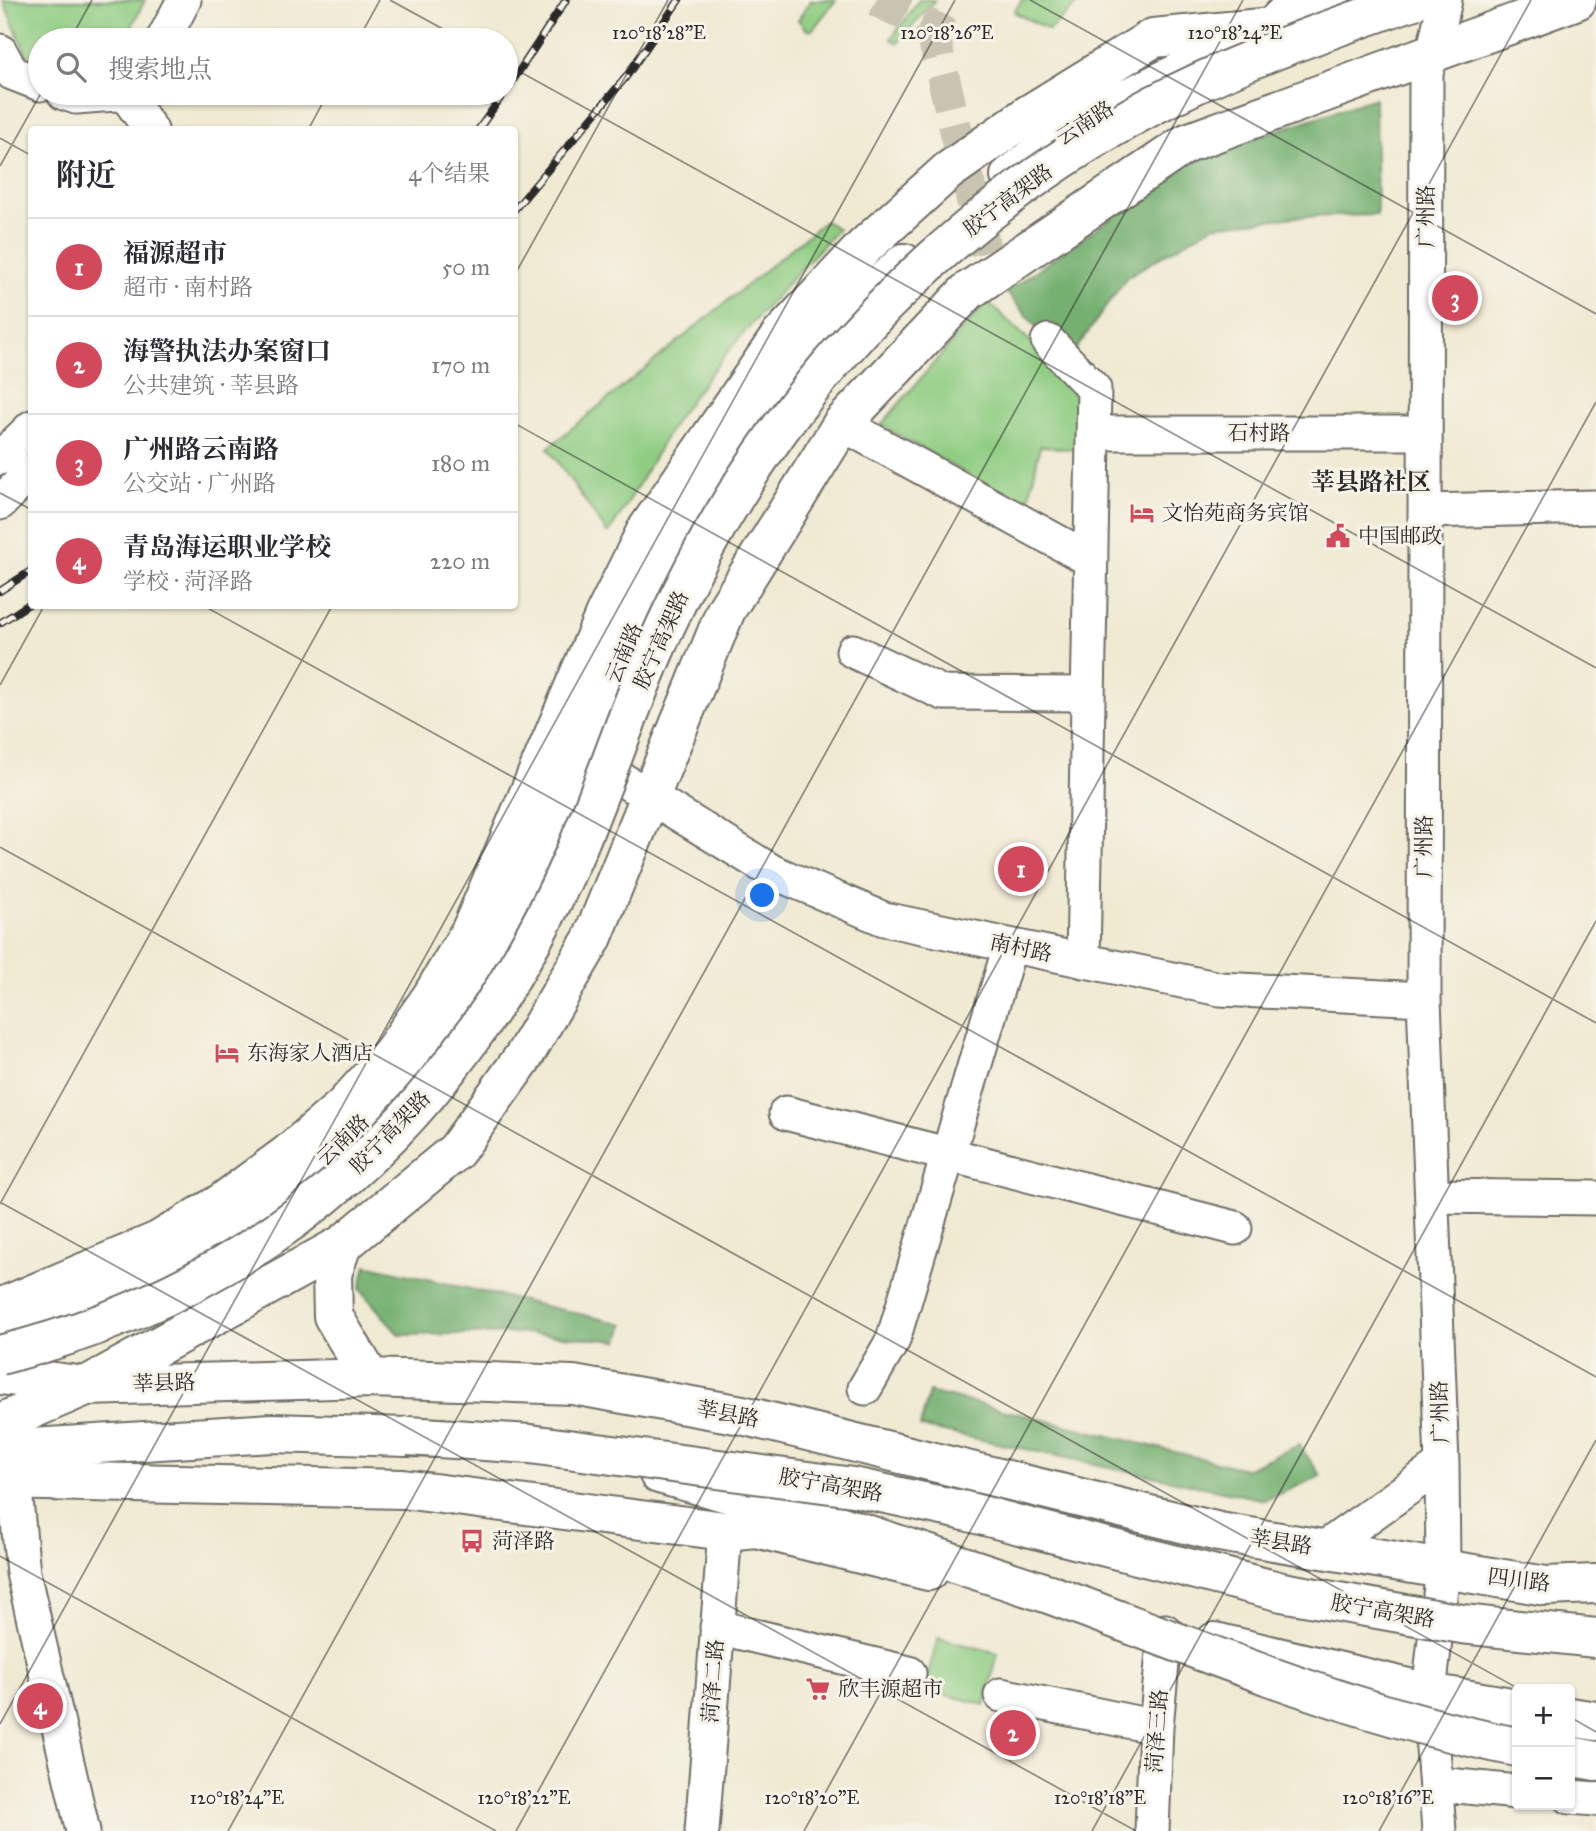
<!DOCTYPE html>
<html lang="zh">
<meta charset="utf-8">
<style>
:root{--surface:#fff;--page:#f7f7f7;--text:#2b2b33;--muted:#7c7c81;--line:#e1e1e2;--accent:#d1495b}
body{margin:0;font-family:"IM FELL Great Primer","Noto Serif SC",serif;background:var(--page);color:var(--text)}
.controls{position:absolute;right:21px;bottom:21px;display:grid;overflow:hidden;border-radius:7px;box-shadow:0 2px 5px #0004}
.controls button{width:63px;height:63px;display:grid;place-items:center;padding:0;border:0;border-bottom:2px solid var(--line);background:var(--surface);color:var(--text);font:35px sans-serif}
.you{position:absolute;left:763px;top:896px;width:24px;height:24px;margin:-18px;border:5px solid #fff;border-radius:50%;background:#1a73e8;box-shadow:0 0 0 10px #1a73e833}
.badge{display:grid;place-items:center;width:46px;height:46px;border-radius:50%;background:var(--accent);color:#fff;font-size:23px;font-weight:700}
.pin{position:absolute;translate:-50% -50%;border:4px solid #fff;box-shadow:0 2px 7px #0006}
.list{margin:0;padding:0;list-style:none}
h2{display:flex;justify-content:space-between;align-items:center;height:91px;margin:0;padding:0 28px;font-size:30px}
h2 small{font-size:23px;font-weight:400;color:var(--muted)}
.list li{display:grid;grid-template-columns:46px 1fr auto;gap:21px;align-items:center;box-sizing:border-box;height:98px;padding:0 28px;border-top:2px solid var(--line)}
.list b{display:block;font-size:26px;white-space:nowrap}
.list p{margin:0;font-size:23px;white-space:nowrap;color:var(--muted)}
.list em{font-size:23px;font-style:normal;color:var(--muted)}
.icon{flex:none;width:38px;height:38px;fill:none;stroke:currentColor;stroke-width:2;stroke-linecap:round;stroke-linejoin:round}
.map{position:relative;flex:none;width:1596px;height:1831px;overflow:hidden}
.search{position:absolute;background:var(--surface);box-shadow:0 2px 5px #0004;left:28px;top:28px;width:490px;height:77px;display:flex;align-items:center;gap:18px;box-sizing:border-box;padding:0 24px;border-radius:38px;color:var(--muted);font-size:26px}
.panel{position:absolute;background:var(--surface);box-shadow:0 2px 5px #0004;left:28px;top:126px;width:490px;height:483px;border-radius:7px}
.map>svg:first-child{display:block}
</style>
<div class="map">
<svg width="1596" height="1831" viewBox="0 0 1596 1831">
<rect width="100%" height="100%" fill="#f7f3e8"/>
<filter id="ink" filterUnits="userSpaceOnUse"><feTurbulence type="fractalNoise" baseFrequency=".0143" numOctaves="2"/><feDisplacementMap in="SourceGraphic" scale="14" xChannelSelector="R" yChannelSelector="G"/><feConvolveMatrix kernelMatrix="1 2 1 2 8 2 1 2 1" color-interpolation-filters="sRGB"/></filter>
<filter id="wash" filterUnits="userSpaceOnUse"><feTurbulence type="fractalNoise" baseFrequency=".00686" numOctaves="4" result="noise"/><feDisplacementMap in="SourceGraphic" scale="28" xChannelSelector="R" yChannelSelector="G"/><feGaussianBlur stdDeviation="1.57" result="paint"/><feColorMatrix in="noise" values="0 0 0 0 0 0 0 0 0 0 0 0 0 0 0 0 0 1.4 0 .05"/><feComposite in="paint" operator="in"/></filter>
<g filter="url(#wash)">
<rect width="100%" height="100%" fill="#f0ead3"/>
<path fill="#90cd83" stroke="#5e7c57" stroke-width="2" d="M3,0H145L125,40H40V59L27,56Z
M811,0H836L812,30H807L798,20Z
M919,0H935L898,43L891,39Z
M1022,0H1081L1049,30L1014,12Z
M825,221L838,229C783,289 725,349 679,416C654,454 634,496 608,534L548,448Z
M987,301L1082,390L1076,450L1040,446L1027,509L881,425Z
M938,1638L998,1653L985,1705L924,1689Z"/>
<path fill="#74b071" stroke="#506e4e" stroke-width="2" d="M1375,98L1377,215L1296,217L1213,226L1127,277L1067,362L1006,292L1199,156Z
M366,1265L623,1324H624L619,1341L528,1333L399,1335L360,1289Z
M929,1392L1245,1469L1299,1445L1321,1476L1265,1500L920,1427Z"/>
</g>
<g filter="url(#ink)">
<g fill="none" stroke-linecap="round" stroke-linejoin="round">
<path stroke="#c9c4b1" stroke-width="33" stroke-dasharray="33 17" stroke-linecap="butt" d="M876,0L949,35
M931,26L992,281"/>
<g stroke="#706e66" stroke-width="37">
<path id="minor" d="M163,40L184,0
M0,51L12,73L40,84
M64,93L76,97L128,93
M126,95L151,130
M1048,341L1094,389L1083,961
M842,424L1091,560
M1094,433H1425
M0,458L32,427
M0,503L32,471
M1425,511L1596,507
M853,651L943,693L1088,694
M587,758L773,872L884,919L1220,989L1424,999
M786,1113L1235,1228
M1432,1196L1596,1198
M865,1388L893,1340L1010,946
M14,1479L23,1573L83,1831
M1323,1549L1442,1464
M717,1627L909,1673
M1001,1695L1156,1727
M1438,1784L1517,1792
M1570,1797L1596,1799
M702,1831L725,1531
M1152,1831L1156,1727L1165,1631
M1439,1831L1429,1693L1443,1569L1442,1464L1424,999L1426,72L1434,50L1445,0"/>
</g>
<g stroke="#706e66" stroke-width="42">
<path id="major" d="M1028,115L1153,38L1272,27L1330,0
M1010,176L1077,123L1272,27L1299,0
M342,1245L332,1274L333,1316L370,1378
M0,1327L129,1283L239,1227L347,1142L421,1054L485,958L528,880L636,622L679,537L765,413L841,320L904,263
M0,1375L86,1386L370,1378L573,1385L742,1415L1219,1532L1546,1586L1596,1584
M0,1423L86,1386L342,1245L456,1151L524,1056L592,939L726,610L842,424L968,291L1187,143L1577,0
M0,1480L403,1489L725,1531L756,1528L929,1571
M1215,1642L1429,1693L1517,1708
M1570,1717L1596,1721
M1570,1756L1596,1761"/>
</g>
<g stroke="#706e66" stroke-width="42">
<path id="highway" d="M0,1308L158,1241L220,1204L288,1154L343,1107L392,1053L432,996L471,930L605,614L646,531L781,335L865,246L948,171L1028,115
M0,1450L272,1433L441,1438
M659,1474L811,1516L1049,1594"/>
</g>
<use href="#minor" stroke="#fff" stroke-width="33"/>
<use href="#major" stroke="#fff" stroke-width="38"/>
<use href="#highway" stroke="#fff" stroke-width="38"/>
<g stroke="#2b2b2b" stroke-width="8">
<path id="rail" d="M506,91L566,0
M478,130L504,93
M514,210L626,77L679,0
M0,591L32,570
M0,623L32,602"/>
</g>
<use href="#rail" stroke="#f7f3e8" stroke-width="5" stroke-dasharray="16" stroke-linecap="butt"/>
<g stroke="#706e66" stroke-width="42" stroke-linecap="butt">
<path id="major-bridge" d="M1049,1594C1203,1651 1354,1715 1517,1747"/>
</g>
<g stroke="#706e66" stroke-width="42" stroke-linecap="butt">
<path id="highway-bridge" d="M0,1355C274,1287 462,1111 574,855C607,779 631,700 666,625C697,557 735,491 779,430C881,289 1020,171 1175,94C1252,56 1333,28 1414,0
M408,1436L530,1444L853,1487L961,1510L1282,1592L1462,1624L1596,1638"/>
</g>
<use href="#major-bridge" stroke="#fff" stroke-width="38"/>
<use href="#highway-bridge" stroke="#fff" stroke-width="38"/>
</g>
</g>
<path fill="none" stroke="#2b2b2b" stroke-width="2" stroke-opacity="0.45" d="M390,0L463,40M1030,0L1596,314M70,40L92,0M358,40L380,0M506,64L1596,668M308,130L328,93M0,138L32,156M0,166L41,93M514,276L668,0M514,423L1596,1023M0,493L32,510M204,606L1596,1377M0,685L44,606M0,847L1519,1689M0,1202L1136,1831M0,1204L332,606M0,1556L496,1831M1570,1717L1596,1732M0,1724L955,0M228,1831L1243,0M516,1831L1531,0M804,1831L1596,402M1092,1831L1596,921M1379,1831L1596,1440"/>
<defs>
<g id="hotel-bare" transform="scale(1.89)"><path d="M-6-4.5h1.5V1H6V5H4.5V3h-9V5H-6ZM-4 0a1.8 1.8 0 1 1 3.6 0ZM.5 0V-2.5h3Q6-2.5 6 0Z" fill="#d1495b" stroke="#f7f3e8" stroke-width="2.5" paint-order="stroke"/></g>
<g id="civic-bare" transform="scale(1.89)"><path d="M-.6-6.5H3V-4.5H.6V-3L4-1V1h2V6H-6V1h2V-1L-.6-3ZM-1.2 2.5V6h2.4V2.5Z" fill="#d1495b" stroke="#f7f3e8" stroke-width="2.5" paint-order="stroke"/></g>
<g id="bus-bare" transform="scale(1.89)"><path d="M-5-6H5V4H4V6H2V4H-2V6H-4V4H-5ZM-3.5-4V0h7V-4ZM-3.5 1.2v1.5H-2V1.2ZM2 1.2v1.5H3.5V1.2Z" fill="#d1495b" stroke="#f7f3e8" stroke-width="2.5" paint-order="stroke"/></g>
<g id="supermarket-bare" transform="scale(1.89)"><path d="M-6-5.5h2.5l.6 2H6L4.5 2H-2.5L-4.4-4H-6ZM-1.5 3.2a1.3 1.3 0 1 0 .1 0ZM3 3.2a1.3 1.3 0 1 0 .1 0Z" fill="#d1495b" stroke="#f7f3e8" stroke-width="2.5" paint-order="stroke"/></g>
</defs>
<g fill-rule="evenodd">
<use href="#hotel-bare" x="1142" y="513"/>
<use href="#civic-bare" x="1338" y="536"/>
<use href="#hotel-bare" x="227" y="1053"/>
<use href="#bus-bare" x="472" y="1541"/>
<use href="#supermarket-bare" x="818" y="1689"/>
</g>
<g text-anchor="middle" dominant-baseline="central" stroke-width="6" stroke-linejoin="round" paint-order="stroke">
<g font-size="21" fill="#2b2b2b" stroke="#f7f3e8">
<text transform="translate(1085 123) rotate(-32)">云南路</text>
<text transform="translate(1008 200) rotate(-37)">胶宁高架路</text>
<text transform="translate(1426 216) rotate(-90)">广州路</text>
<text x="1259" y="433">石村路</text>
<text transform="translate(661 640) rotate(-66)">胶宁高架路</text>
<text transform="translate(624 653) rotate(-67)">云南路</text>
<text transform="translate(1424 846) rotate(-90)">广州路</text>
<text transform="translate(1021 948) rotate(12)">南村路</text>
<text transform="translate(390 1132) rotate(-46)">胶宁高架路</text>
<text transform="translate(343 1140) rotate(-44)">云南路</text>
<text transform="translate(164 1383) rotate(-2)">莘县路</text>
<text transform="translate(1440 1412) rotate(-92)">广州路</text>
<text transform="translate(728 1414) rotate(11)">莘县路</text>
<text transform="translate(831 1485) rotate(10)">胶宁高架路</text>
<text transform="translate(1281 1542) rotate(9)">莘县路</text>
<text transform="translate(1519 1580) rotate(7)">四川路</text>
<text transform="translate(1383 1611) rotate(10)">胶宁高架路</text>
<text transform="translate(713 1681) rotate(-86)">菏泽二路</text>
<text transform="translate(1157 1731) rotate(-86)">菏泽三路</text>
</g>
<g font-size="21" fill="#2b2b2b" stroke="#f7f3e8" text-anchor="start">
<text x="1162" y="513">文怡苑商务宾馆</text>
<text x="1358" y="536">中国邮政</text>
<text x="247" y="1053">东海家人酒店</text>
<text x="492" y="1541">菏泽路</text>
<text x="838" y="1689">欣丰源超市</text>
</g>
<g font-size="24" font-weight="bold" fill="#2b2b2b" stroke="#f7f3e8">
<text x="1371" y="482">莘县路社区</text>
</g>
</g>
<g font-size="18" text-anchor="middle" fill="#2b2b2b" stroke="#f7f3e8" stroke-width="6" stroke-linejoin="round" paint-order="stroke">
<text x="659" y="39">120°18'28"E</text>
<text x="947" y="39">120°18'26"E</text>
<text x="1235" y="39">120°18'24"E</text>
<text x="237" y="1804">120°18'24"E</text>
<text x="524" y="1804">120°18'22"E</text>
<text x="812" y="1804">120°18'20"E</text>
<text x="1100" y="1804">120°18'18"E</text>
<text x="1388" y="1804">120°18'16"E</text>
</g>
</svg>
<div class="controls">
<button>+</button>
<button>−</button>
</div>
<div class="you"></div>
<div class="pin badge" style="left:1021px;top:869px">1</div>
<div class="pin badge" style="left:1013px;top:1733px">2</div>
<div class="pin badge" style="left:1455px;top:298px">3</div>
<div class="pin badge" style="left:40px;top:1706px">4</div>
<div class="search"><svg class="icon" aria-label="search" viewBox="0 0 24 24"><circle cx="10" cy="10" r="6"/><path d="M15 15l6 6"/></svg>搜索地点</div>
<section class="panel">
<h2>附近<small>4个结果</small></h2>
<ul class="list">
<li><span class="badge">1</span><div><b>福源超市</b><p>超市 · 南村路</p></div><em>50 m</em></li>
<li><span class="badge">2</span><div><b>海警执法办案窗口</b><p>公共建筑 · 莘县路</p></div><em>170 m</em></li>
<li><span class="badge">3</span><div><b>广州路云南路</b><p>公交站 · 广州路</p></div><em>180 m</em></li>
<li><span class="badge">4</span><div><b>青岛海运职业学校</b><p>学校 · 菏泽路</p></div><em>220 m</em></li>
</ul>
</section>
</div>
